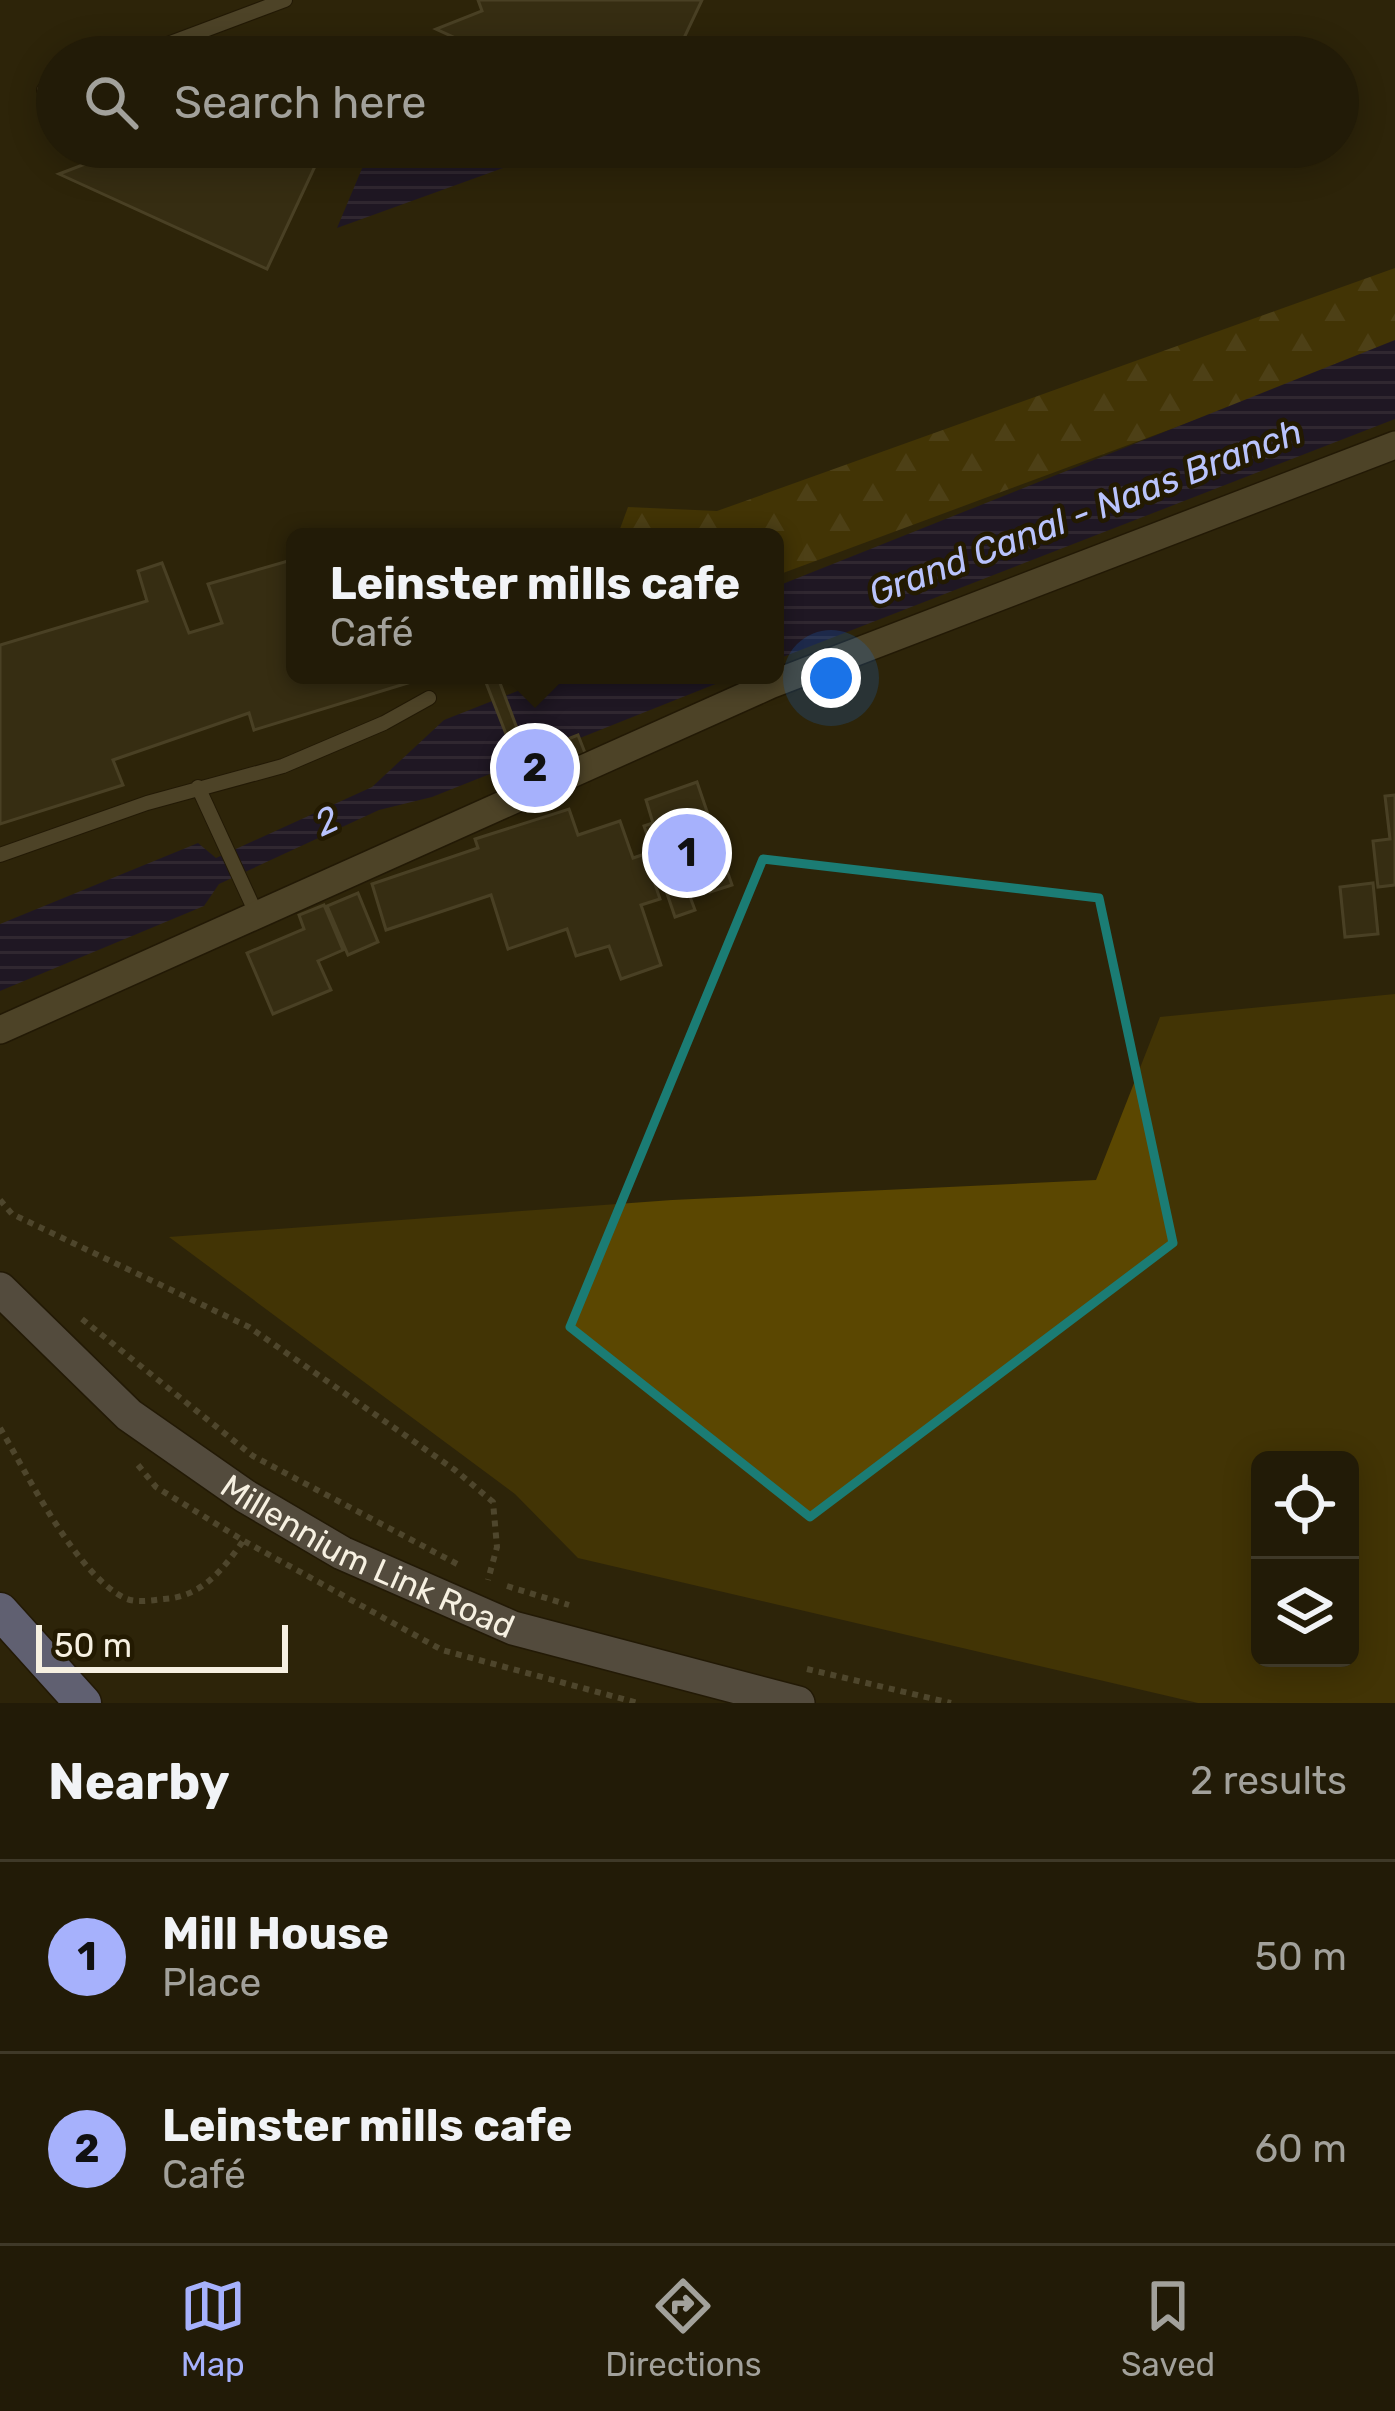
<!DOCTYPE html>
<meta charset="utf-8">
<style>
:root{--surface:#221b07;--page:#2e2815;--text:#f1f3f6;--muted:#a2a19b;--line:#3f3928;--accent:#a6b1fc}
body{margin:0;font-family:Rubik,sans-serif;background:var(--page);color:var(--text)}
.controls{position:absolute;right:36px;bottom:36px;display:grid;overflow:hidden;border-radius:18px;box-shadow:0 6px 30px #0003}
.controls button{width:108px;height:108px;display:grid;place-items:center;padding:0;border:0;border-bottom:3px solid var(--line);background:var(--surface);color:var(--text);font:60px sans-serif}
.scale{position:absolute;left:36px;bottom:30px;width:252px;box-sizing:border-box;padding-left:12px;border:6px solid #f6f0e1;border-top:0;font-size:33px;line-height:42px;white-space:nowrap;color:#f6f0e1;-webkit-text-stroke:9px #231a01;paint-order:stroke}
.you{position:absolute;left:831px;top:678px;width:42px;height:42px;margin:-30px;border:9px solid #fff;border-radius:50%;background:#1a73e8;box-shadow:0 0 0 18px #1a73e833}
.badge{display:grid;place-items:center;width:78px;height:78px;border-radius:50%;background:var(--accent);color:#111;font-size:39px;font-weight:700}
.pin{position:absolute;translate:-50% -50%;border:6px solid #fff;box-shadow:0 3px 12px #0006}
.popup{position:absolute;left:286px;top:528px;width:498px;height:156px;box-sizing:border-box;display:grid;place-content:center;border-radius:18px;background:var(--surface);filter:drop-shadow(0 3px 9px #0005);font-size:39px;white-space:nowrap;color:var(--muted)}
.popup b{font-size:45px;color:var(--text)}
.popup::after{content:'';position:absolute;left:50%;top:100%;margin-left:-24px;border:24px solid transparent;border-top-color:var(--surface)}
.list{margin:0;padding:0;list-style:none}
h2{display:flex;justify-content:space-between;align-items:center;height:156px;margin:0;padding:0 48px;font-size:51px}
h2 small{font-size:39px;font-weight:400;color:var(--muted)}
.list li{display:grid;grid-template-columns:78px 1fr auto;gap:36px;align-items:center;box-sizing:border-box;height:192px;padding:0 48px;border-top:3px solid var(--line)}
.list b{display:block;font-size:45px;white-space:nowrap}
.list p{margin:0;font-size:39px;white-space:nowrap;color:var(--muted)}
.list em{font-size:39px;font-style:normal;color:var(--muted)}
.icon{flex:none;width:66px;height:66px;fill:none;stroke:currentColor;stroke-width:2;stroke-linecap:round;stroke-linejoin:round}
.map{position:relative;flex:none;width:1395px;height:1703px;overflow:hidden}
.search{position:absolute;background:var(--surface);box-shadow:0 6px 30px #0003;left:36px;right:36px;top:36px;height:132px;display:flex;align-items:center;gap:30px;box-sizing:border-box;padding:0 42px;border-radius:66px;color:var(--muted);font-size:45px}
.sheet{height:540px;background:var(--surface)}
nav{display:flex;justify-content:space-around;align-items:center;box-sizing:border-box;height:168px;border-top:3px solid var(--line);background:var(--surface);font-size:33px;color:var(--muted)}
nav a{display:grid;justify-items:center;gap:6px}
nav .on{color:var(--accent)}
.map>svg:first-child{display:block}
</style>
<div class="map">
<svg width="1395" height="1703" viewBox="0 0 1395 1703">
<defs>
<pattern id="forest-firs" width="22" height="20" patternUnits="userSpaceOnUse" patternTransform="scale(3)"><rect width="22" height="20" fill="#5b4701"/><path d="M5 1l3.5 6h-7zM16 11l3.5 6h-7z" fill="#736226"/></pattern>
<pattern id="water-rules" width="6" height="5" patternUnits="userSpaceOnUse" patternTransform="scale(3)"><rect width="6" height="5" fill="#0f0844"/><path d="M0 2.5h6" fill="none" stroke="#332c5f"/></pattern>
</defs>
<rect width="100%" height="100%" fill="#2d2409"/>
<path fill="#5b4701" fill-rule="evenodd" d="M1395,994V1703H1198L578,1558L515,1494L169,1237L672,1200L1096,1180L1160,1017ZM1260,1460H1350V1658H1260Z"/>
<path fill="url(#forest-firs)" d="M1395,268V346L775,576V537H617L628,507L717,511Z"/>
<path fill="url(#water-rules)" d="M371,147H561L337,228Z
M1395,340V419L775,660V587Z
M547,675H738L432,797L379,810L219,884L204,906L0,991V924L198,843L216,858L372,787L444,720L543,681Z"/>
<path fill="#42391e" stroke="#6c6246" stroke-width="3" d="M478,0H702L675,57H497L436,29L482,11Z
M313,39L319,57H265Z
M82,147H324L267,269L59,174L88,163Z
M295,559V675H434L254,730L249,713L113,760L123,785L0,824V645L147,601L138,571L162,563L189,633L222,623L208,584Z
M483,675H497L527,755L578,735L587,758L526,785Z
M697,782L732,885L710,892L700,881L686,886L695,910L675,917L644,826L653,823L646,800Z
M1395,795V885L1378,887L1373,841L1390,839L1385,796Z
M569,809L578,835L620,821L633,858L645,854L660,899L641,905L661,965L621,979L609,946L576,956L567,929L508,949L491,895L386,930L372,884L478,848L475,839Z
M1373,883L1378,934L1345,937L1340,887Z
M358,893L378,942L348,955L327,906Z
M324,905L343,950L318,961L331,990L273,1014L247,953L304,929L299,915Z"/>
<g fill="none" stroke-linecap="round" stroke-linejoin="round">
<g stroke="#150c00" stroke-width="16">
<path id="service" d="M133,57L285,0
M44,90L57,86
M198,787L256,913
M0,855L147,803L283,766L384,723L429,698"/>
</g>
<g stroke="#150c00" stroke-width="30">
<path id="minor" d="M0,1030L770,685L1395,445"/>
</g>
<g stroke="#150c00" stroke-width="36">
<g id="secondary">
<path id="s1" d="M0,1289L129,1415L245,1496L342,1553L513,1628L798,1703"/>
</g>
</g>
<g stroke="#150c00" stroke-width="39">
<path id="motorway" d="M0,1611L83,1703"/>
</g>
<path stroke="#776f58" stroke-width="6" stroke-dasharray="6 6" stroke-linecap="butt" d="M0,1200L12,1214L249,1327L455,1470L493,1502L497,1547L488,1580
M82,1319L253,1456L457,1564
M0,1428C28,1475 77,1577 127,1599C138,1603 153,1600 164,1599C201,1597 223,1570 243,1541
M138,1465L156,1487L244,1541L442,1650L638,1703
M507,1586L569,1605
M807,1669L951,1703"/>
<use href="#service" stroke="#73684c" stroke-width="14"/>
<use href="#minor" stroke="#73684c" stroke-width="27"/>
<use href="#secondary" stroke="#807b7d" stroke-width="33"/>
<use href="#motorway" stroke="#9da8f0" stroke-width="36"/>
</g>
<path d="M0 0H1395V1703H0ZM763,859L1099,898L1173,1243L810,1517L570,1327Z" fill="#2d2409" fill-opacity=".55" fill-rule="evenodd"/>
<path fill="none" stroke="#1b7c74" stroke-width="9" stroke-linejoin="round" d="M763,859L1099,898L1173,1243L810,1517L570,1327Z"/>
<g text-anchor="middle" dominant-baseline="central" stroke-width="9" stroke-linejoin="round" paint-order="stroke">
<g font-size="33" fill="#f6f0e1" stroke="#231a01">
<text stroke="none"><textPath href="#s1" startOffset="459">Millennium Link Road</textPath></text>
</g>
<g font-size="36" font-style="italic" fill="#b9c3fc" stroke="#231a01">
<text transform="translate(1085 512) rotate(-21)">Grand Canal - Naas Branch</text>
<text transform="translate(326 821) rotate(-25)">2</text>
</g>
</g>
</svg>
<div class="controls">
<button><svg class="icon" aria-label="locate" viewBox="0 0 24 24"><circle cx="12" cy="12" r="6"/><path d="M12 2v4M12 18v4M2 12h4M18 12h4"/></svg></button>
<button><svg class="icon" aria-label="layers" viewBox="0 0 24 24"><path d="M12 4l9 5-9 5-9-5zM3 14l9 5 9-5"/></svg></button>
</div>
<div class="scale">50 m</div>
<div class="you"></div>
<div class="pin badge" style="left:687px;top:853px">1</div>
<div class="pin badge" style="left:535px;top:768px">2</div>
<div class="popup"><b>Leinster mills cafe</b>Café</div>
<div class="search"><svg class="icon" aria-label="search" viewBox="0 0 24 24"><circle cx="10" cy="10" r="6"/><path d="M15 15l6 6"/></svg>Search here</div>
</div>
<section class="sheet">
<h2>Nearby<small>2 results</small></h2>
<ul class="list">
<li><span class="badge">1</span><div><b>Mill House</b><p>Place</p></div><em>50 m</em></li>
<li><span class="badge">2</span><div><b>Leinster mills cafe</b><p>Café</p></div><em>60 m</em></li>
</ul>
</section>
<nav>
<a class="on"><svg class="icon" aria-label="map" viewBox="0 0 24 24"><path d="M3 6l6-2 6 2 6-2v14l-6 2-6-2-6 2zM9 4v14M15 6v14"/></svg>Map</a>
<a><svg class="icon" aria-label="directions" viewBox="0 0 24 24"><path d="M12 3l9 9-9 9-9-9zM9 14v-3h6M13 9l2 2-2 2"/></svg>Directions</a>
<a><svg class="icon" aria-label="saved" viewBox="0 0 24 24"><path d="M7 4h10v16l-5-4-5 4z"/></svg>Saved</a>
</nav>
